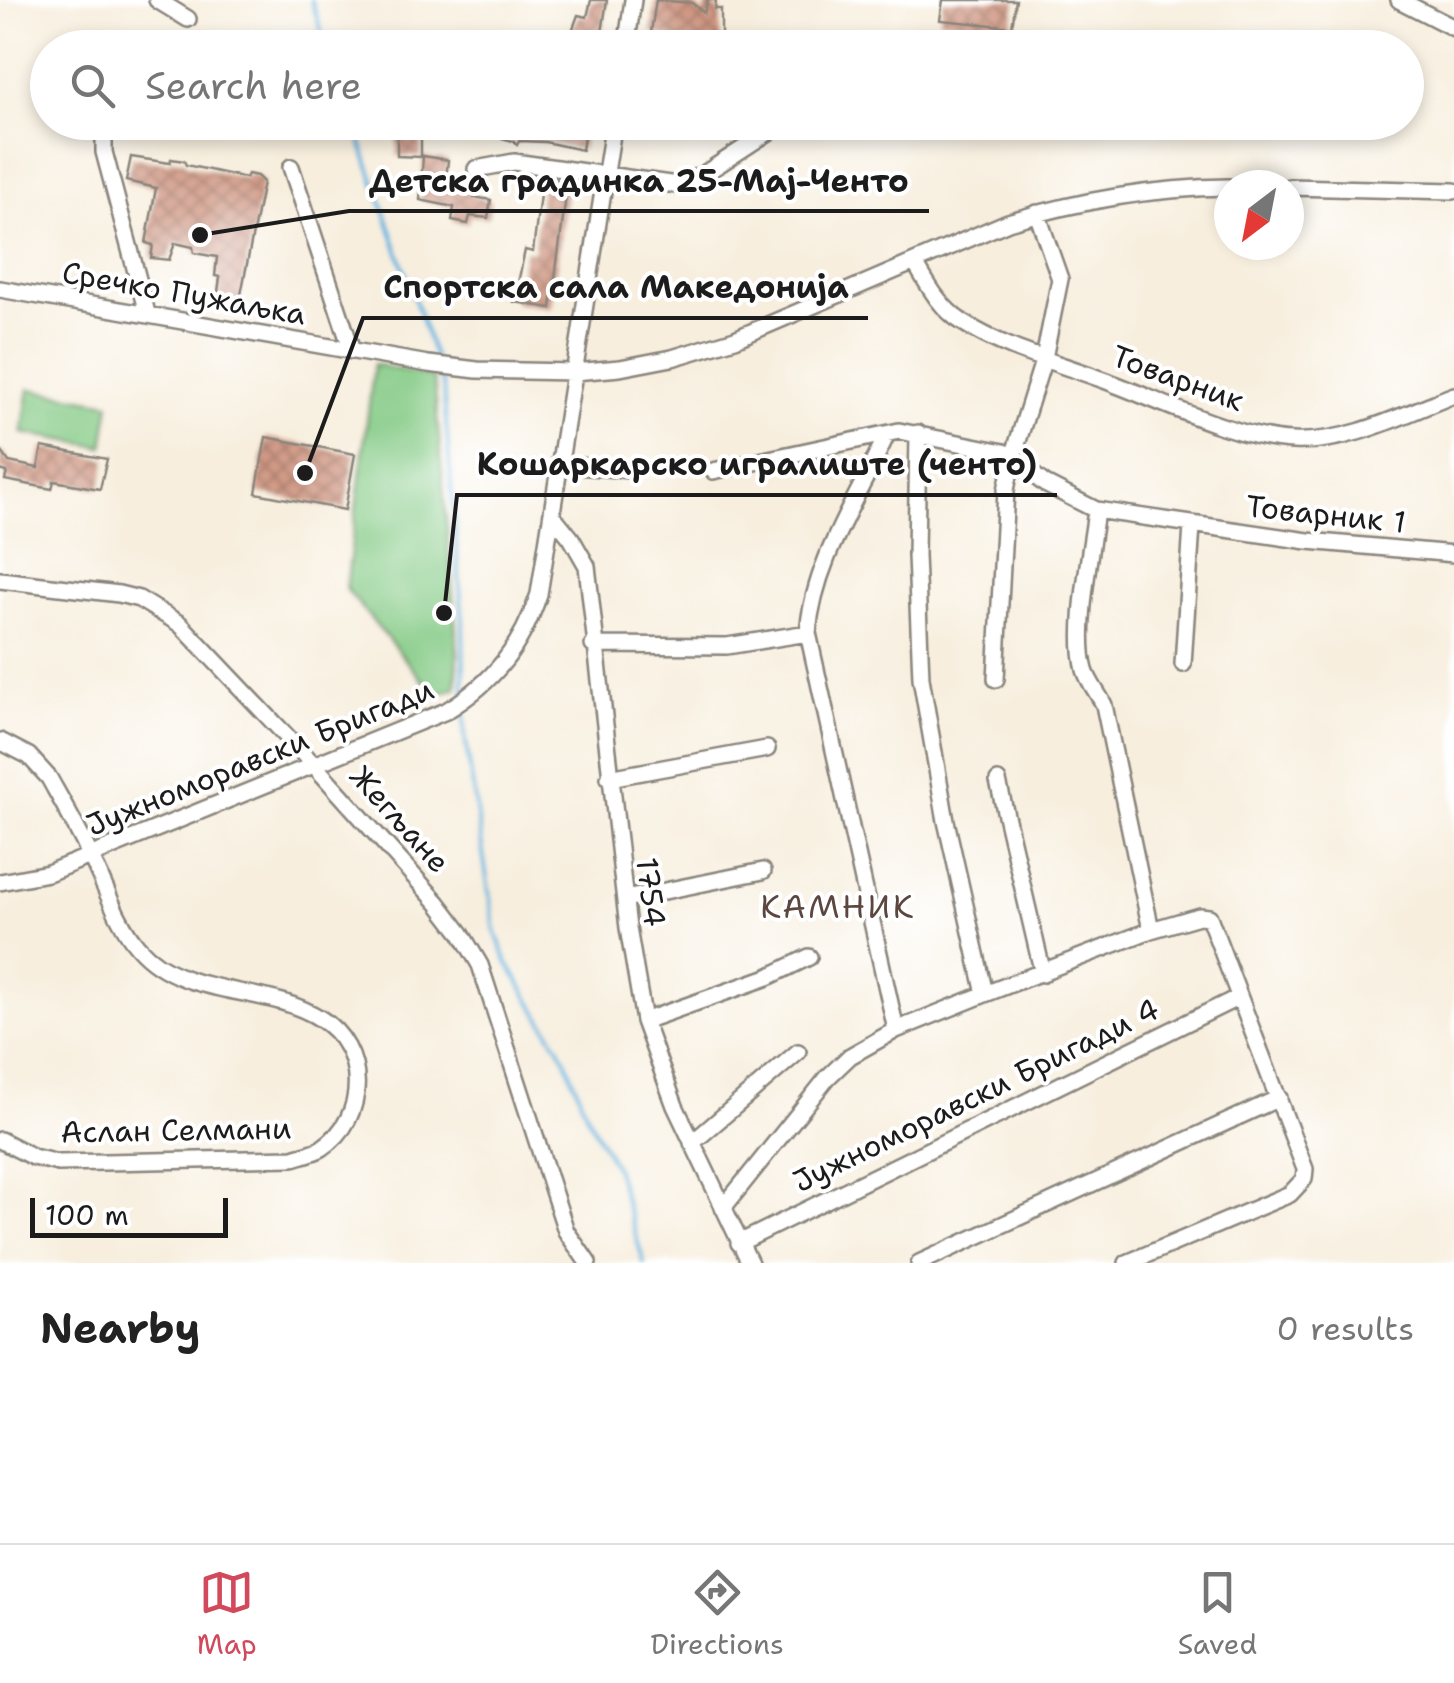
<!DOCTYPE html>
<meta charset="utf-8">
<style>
:root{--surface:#fff;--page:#f2f2f2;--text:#222;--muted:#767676;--line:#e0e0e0;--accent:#d1495b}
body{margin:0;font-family:"Shantell Sans",sans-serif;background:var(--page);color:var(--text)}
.compass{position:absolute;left:1214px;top:170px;width:90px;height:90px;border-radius:50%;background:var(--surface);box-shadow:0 5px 15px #0003;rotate:212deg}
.scale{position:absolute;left:30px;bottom:25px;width:198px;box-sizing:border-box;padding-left:10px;border:5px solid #1c1c1c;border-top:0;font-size:28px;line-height:35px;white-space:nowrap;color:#1c1c1c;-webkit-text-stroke:8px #fff;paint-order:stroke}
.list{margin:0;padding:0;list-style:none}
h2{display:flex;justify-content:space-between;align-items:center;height:130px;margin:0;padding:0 40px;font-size:42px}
h2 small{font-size:32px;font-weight:400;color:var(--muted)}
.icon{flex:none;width:55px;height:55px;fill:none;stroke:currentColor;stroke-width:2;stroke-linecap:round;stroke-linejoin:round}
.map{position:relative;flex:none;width:1454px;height:1263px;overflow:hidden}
.search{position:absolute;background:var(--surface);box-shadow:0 5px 15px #0003;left:30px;right:30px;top:30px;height:110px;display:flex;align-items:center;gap:25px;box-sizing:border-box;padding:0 35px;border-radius:55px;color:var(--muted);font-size:38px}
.sheet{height:280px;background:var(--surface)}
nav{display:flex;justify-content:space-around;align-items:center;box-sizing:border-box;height:140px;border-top:2px solid var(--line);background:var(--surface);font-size:28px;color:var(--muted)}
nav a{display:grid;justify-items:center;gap:5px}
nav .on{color:var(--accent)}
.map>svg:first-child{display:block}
</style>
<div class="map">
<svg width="1454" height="1263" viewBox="0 0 1454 1263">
<defs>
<pattern id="building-cross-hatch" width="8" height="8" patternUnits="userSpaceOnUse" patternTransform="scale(2.5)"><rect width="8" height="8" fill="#d09884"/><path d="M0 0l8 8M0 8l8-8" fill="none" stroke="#a87b6b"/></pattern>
</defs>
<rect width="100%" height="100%" fill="#fff"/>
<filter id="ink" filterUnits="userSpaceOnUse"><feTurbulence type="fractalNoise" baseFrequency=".01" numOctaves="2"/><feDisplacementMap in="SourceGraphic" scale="20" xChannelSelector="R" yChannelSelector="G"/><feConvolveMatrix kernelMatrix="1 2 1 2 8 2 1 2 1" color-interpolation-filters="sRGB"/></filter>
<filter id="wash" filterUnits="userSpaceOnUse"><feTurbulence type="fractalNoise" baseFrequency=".0048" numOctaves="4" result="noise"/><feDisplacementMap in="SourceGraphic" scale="40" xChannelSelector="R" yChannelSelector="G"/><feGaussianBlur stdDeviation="2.25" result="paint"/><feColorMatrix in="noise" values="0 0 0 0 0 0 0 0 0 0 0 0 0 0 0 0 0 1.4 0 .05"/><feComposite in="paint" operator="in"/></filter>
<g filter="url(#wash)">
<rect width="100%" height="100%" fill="#f7eedd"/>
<path fill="#84ca85" stroke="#507350" stroke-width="2.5" d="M374,364L434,378L458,656L456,688L435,695L346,589Z
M29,389L110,403L103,447L22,433Z"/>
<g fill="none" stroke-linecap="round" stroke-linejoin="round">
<path stroke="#65b4df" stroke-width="4" d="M311,0L327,48
M354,122L436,362
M439,371L443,386L463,622L464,695
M464,704L465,736L495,931L507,962L565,1058L587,1116L615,1167L644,1263"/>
</g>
<g id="blocks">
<path fill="url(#building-cross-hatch)" d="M591,0H607L600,46L569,39L578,15L587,17Z
M656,0L692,3L704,13L708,0H716L715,9H721V41H706V48H675V40L651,32Z
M943,0H1016L1012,27L940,20Z
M435,122H537L548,127V122H562V127L585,131L582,150L545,142L519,141L517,145L513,141L498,137L434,128Z
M397,135L421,136V157L397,156Z
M423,156L448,160L446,179L475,185L474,197L491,200L488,218L470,216L468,224L452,221L454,207L420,200Z
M131,157L170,163L171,159L184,161L186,165L246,178L248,174L257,176L263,182L238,310L216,306L220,277L215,276L217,257L194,253L193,247L175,243L169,260L151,258L153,245L146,243L156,188L126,181Z
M542,178L568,181L551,308L514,302L525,250L533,252Z
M266,437L355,454L345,510L256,493Z
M42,447L107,459L100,489L54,481L52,489L5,480L7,472L0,470V449L9,462L38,468Z"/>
</g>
</g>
<g filter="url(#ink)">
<use href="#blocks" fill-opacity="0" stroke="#8a857c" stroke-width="2.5"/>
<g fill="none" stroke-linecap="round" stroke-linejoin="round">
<g stroke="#8a857c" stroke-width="20">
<path id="minor" d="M157,0L188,19
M1399,0L1454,28
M484,42L519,48
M626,48L633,0
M104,122V152L147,313
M291,167L352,351
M476,169L514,162L677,185L704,174L784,122
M1289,187L1454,191
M915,263C928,285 940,308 962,322C1004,349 1058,363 1104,380C1158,400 1236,439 1293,441C1348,444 1404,414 1454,395
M0,289L428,364L477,370L574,372L620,368L672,358L735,339L1008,222C1081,200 1153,188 1229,187
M918,433L916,555L921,678L946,821L985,994
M886,436C857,500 814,561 808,633L896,1030
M561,465L632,470
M713,471L899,431L1004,452L1045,484L1096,510L1308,541L1454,554
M1096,510C1091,553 1074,630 1085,670C1089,683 1098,693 1104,705L1151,930
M553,516L571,538L587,566L628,928L644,1021L675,1106L750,1263
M0,580L119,594L139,599L180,624L314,765L438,903L461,933L480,965L566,1231L588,1263
M593,645L727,646L808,633
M1183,664L1192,526
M996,679L1006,490L1013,457L1044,358L1060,279L1037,213
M0,741L29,756L49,778C64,805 79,831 92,859C106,887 117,923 138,947C184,1000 265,983 321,1019C367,1048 369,1117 322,1148C314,1153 302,1155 293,1158L58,1163L33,1157L0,1140
M609,778L767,749
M998,781L1043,974
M0,882L48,873L446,711C494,682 522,646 539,594L614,122
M625,899L763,871
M644,1021L768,977L809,957
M692,1143L798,1052
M723,1208L828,1077L850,1056L896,1030L985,994L1151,930L1199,916L1209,917L1305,1169L1304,1179L1290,1194L1127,1263
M739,1243L1237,998
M919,1263L1279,1098"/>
</g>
<use href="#minor" stroke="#fff" stroke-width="15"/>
</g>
</g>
<g text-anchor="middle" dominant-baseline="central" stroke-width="8" stroke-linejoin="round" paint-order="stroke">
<g font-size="30" fill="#1c1c1c" stroke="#fff">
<text transform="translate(184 293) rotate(10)">Сречко Пужаљка</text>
<text transform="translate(1178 378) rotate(20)">Товарник</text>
<text transform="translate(1326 514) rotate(6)">Товарник 1</text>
<text transform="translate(260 757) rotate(-22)">Јужноморавски Бригади</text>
<text transform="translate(400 819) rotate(48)">Жегљане</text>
<text transform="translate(651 892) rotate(83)">1754</text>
<text transform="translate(976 1095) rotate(-26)">Јужноморавски Бригади 4</text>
<text transform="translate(176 1130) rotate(-1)">Аслан Селмани</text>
</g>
<g font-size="32" letter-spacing="2.5" fill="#5b4740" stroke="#fff">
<text x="838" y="906">КАМНИК</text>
</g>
</g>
<path fill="none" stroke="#1c1c1c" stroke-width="4" d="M200 235L349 211H929M305 473L363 318H868M444 613L457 495H1057"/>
<g fill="#1c1c1c" stroke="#fff" stroke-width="4">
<circle cx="200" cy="235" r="10"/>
<circle cx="305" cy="473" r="10"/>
<circle cx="444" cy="613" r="10"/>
</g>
<g font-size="32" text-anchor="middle" font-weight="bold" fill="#1c1c1c" stroke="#fff" stroke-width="8" stroke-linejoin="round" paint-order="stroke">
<text x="639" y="192">Детска градинка 25-Мај-Ченто</text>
<text x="616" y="298">Спортска сала Македонија</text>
<text x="757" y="475">Кошаркарско игралиште (ченто)</text>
</g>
</svg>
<svg class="compass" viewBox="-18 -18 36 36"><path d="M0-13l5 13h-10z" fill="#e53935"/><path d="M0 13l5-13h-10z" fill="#767676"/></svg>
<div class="scale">100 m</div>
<div class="search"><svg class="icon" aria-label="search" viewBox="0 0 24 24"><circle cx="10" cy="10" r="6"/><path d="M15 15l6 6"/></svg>Search here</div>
</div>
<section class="sheet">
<h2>Nearby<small>0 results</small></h2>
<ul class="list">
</ul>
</section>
<nav>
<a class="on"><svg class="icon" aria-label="map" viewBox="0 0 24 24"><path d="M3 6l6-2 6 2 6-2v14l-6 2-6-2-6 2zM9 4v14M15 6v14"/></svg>Map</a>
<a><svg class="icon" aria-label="directions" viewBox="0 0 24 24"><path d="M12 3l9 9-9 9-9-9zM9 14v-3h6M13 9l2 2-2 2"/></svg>Directions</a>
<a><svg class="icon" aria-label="saved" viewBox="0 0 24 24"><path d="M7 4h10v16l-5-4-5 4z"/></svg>Saved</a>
</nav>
